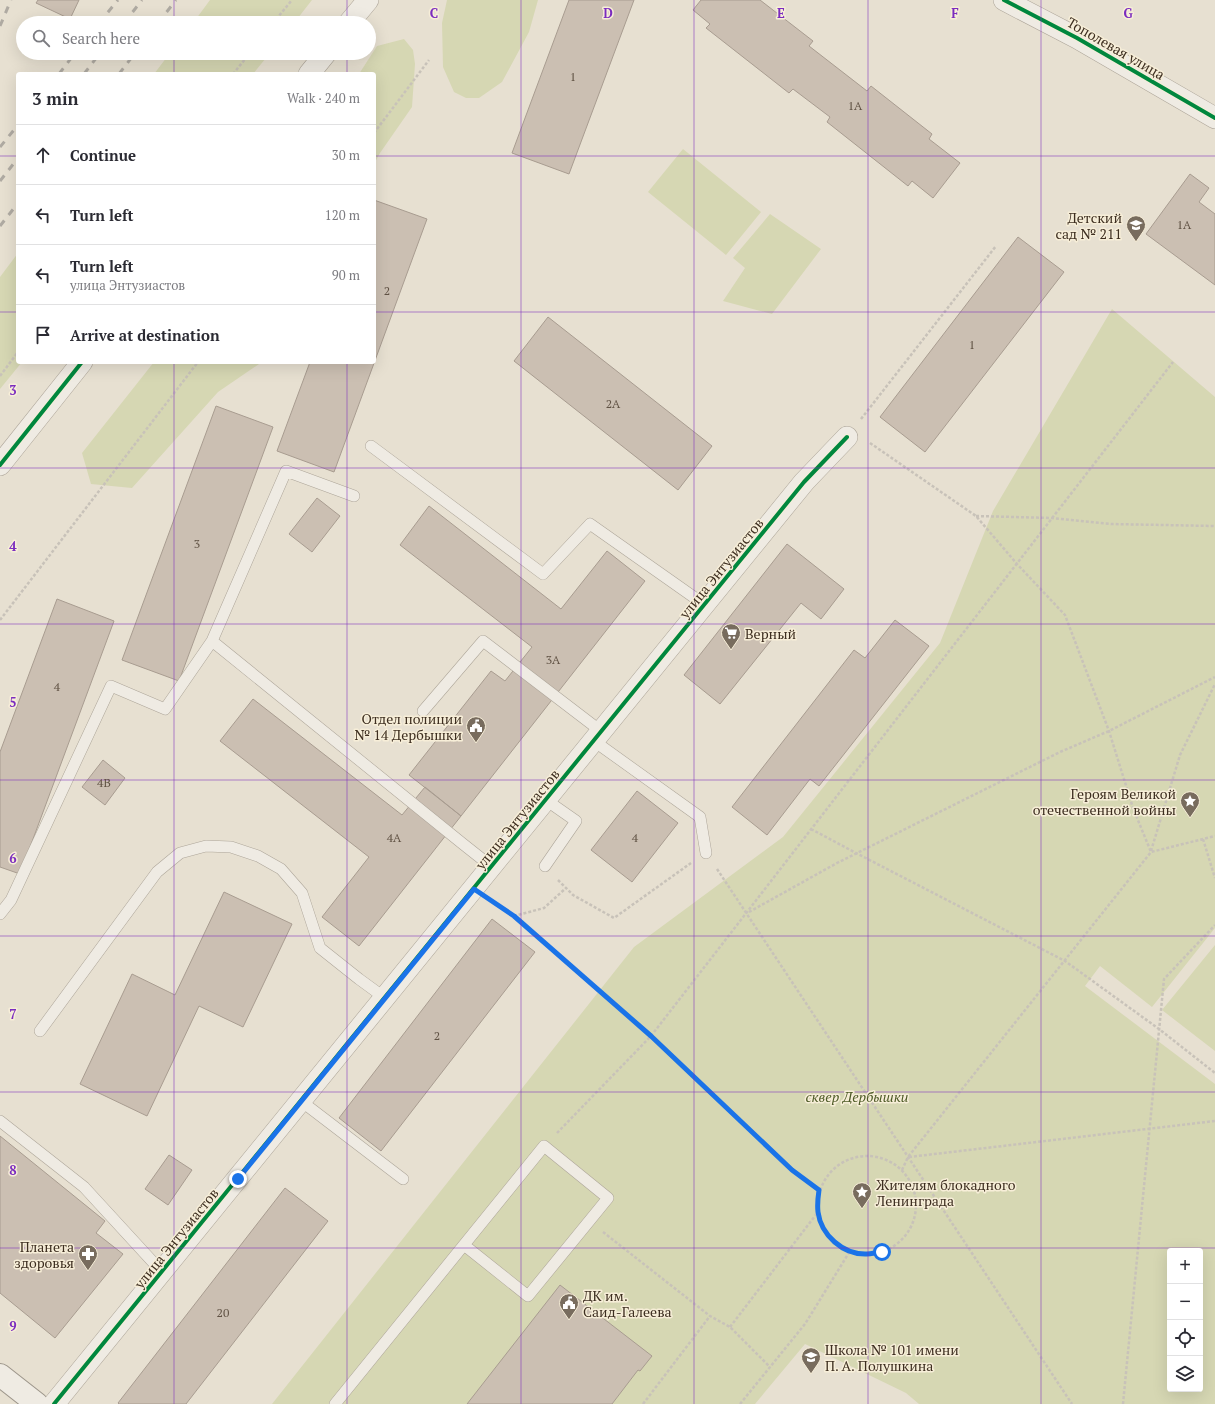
<!DOCTYPE html>
<meta charset="utf-8">
<style>
:root{--surface:#fff;--page:#f2f2f3;--text:#2b2b33;--muted:#7c7c81;--line:#e1e1e2}
body{margin:0;font-family:"PT Serif",serif;background:var(--page);color:var(--text)}
.controls{position:absolute;right:12px;bottom:12px;display:grid;overflow:hidden;border-radius:4px;box-shadow:0 4px 16px #0002}
.controls button{width:36px;height:36px;display:grid;place-items:center;padding:0;border:0;border-bottom:1px solid var(--line);background:var(--surface);color:var(--text);font:20px sans-serif}
.stop{position:absolute;width:12px;height:12px;margin:-9px;border:3px solid #1a73e8;border-radius:50%;background:#fff}
.stop.end{background:#1a73e8;border-color:#fff;box-shadow:0 1px 4px #0008}
.list{margin:0;padding:0;list-style:none}
h2{display:flex;justify-content:space-between;align-items:center;height:52px;margin:0;padding:0 16px;font-size:17px}
h2 small{font-size:13px;font-weight:400;color:var(--muted)}
.list li{display:grid;grid-template-columns:26px 1fr auto;gap:12px;align-items:center;box-sizing:border-box;height:60px;padding:0 16px;border-top:1px solid var(--line)}
.list b{display:block;font-size:15px;white-space:nowrap}
.list p{margin:0;font-size:13px;white-space:nowrap;color:var(--muted)}
.list em{font-size:13px;font-style:normal;color:var(--muted)}
.icon{flex:none;width:22px;height:22px;fill:none;stroke:currentColor;stroke-width:2;stroke-linecap:round;stroke-linejoin:round}
.map{position:relative;flex:none;width:1215px;height:1404px;overflow:hidden}
.search{position:absolute;background:var(--surface);box-shadow:0 4px 16px #0002;left:16px;top:16px;width:360px;height:44px;display:flex;align-items:center;gap:10px;box-sizing:border-box;padding:0 14px;border-radius:22px;color:var(--muted);font-size:15px}
.panel{position:absolute;background:var(--surface);box-shadow:0 4px 16px #0002;left:16px;top:72px;width:360px;height:292px;border-radius:4px}
.map>svg:first-child{display:block}
</style>
<div class="map">
<svg width="1215" height="1404" viewBox="0 0 1215 1404">
<rect width="100%" height="100%" fill="#e7e0d1"/>
<path fill="#d6d7b3" fill-rule="evenodd" d="M210,0H312L294,23H193Z
M447,0H538L529,32L502,82L479,98H466L454,92L443,67L442,23Z
M404,39L413,50L415,64L412,107L380,153L374,164V74H359L377,46Z
M170,53H270L253,74H154Z
M683,149L761,212L726,255L648,192Z
M770,214L821,249L772,314L723,301L745,268L733,258Z
M18,253V362H22L0,389V277Z
M1112,309L1215,397V928L1152,1007L1100,966L1085,986L1215,1084V1404H919L906,1393L805,1344L755,1404H272L634,947L783,837L940,643L993,511ZM1170,1251H1200V1389H1170Z
M154,362H262L218,392L132,488L91,484L82,453Z
M1215,945V1051L1162,1010Z"/>
<path fill="#cbbfb2" stroke="#a89c90" d="M38,0H79L70,19L36,3Z
M569,0H634L569,174L512,153Z
M701,0H760L813,41L809,46L867,91L871,86L932,134L929,139L960,163L933,198L912,181L908,186L827,122L830,117L793,89L789,93L706,28L710,24L693,10Z
M1190,174L1209,188L1199,202L1215,214V285L1146,234Z
M374,200L427,219L334,472L277,451L310,362H374Z
M1018,237L1064,272L925,452L880,417Z
M548,317L712,446L678,490L514,361Z
M216,406L273,427L179,681L122,660Z
M317,498L340,516L312,552L289,534Z
M429,506L561,609L607,551L645,581L461,816L409,775L491,671L505,681L532,647L400,545Z
M787,544L844,589L821,619L801,603L720,704L684,675Z
M57,599L114,621L20,874L0,867V752Z
M895,620L929,646L819,786L810,779L767,835L732,807L854,650L865,658Z
M253,699L402,815L425,787L461,816L359,946L322,917L369,857L220,741Z
M103,760L125,778L105,805L82,787Z
M637,791L678,823L632,882L591,850Z
M224,892L292,924L243,1027L199,1006L147,1116L80,1084L132,974L175,995Z
M492,919L535,952L381,1151L339,1118Z
M0,1136L105,1221L96,1233L123,1254L55,1338L0,1293Z
M169,1155L192,1170L168,1205L145,1189Z
M285,1188L328,1221L186,1404H119L118,1403Z
M560,1285L652,1356L640,1371L638,1370L612,1404H467Z"/>
<g fill="none" stroke-linecap="round" stroke-linejoin="round">
<g stroke="#ada599" stroke-width="12">
<path id="lane" d="M371,446L543,574L590,524L705,605
M354,496L286,471L212,641L463,844L492,867
M423,711L483,641L602,732
M594,741L700,817L706,853
M545,866L576,821L546,800
M0,914L11,900L111,686L165,709L212,641
M40,1031L157,872L180,853L206,846L231,847L258,856L281,869L302,893L320,948L359,979L385,998
M301,1101L403,1179
M0,1121L84,1187L162,1272
M335,1404L544,1146L608,1198L528,1296L464,1245"/>
</g>
<g stroke="#ada599" stroke-width="22">
<path id="street" d="M1004,0L1077,38L1215,118
M349,23L368,0
M309,74L326,53
M0,465L82,362
M54,1404L804,482L847,437"/>
</g>
<g stroke="#9c958a" stroke-width="24">
<path id="secondary" d="M0,1375L37,1404"/>
</g>
<path stroke="#c8c2b9" stroke-width="2.5" stroke-dasharray="3 2" stroke-linecap="butt" d="M273,23L292,0
M233,74L250,53
M374,133L429,60
M0,376L18,352
M861,419L996,246
M870,443L976,516L1017,564L1065,615L1109,731L1133,808L1151,852
M976,516L1052,518L1111,524L1215,526
M0,620L198,362
M811,829L856,853L1065,961L1159,1029L1215,1073
M1203,839L1215,878
M1151,851L1180,755L1215,684
M717,869L1072,1404
M558,880L573,895L614,918L691,863
M493,902L514,916L544,908L566,888
M749,912L837,863L1060,752L1109,731L1215,677
M514,916L651,1036L792,1170L819,1190
M557,1133L651,1036L1173,362
M818 1205a49 49 0 1 1 98 0a49 49 0 1 1-98 0Z
M909,1157L1215,1121
M902,1170L908,1157L1151,852L1215,836
M603,1232L710,1316L730,1327L770,1367
M730,1327L818,1212
M643,1404L710,1316
M740,1404L805,1324L850,1251
M1123,1404L1164,979L1215,925"/>
<use href="#lane" stroke="#efebe3" stroke-width="11"/>
<use href="#street" stroke="#efebe3" stroke-width="21"/>
<use href="#secondary" stroke="#efebe3" stroke-width="22"/>
<path stroke="#afaaa2" stroke-width="3" stroke-dasharray="7 7" stroke-linecap="butt" d="M99,23L118,0
M124,23L142,0
M158,23L176,0
M0,26L11,0
M59,74L75,53
M84,74L100,53
M119,74L135,53
M0,147L18,125
M0,181L18,158
M0,226L18,203"/>
<g stroke="#f7eed8" stroke-width="6">
<path id="cycleway" d="M1004,0L1077,38L1215,118
M0,465L82,362
M54,1404L804,482L847,437"/>
</g>
<use href="#cycleway" stroke="#00873e" stroke-width="4"/>
</g>
<g fill="none" stroke-linecap="round" stroke-linejoin="round">
<path stroke="#1a73e8" stroke-width="5" d="M238,1179L474,889L514,916L651,1036L792,1170L819,1190C818,1197 817,1204 818,1212C821,1235 843,1255 867,1254C872,1254 877,1252 882,1252"/>
</g>
<path fill="none" stroke="#7b2cbf" stroke-width="1" stroke-opacity="0.55" d="M174,0V23M347,0V23M521,0V1404M694,0V1404M868,0V1404M1041,0V1404M174,53V74M347,53V74M0,156H18M374,156H1215M0,312H18M374,312H1215M174,362V1404M347,362V1404M0,468H1215M0,624H1215M0,780H1215M0,936H1215M0,1092H1215M0,1248H1215"/>
<defs>
<g id="school-pin" transform="scale(1)"><path d="M0 17L-7.5 6A9.5 9.5 0 1 1 7.5 6Z" fill="#786c5e" stroke="#f7eed8"/><path d="M0-5L7-2L0 1L-7-2ZM-4 1L0 2.5L4 1V4Q0 6-4 4Z" fill="#fff"/></g>
<g id="supermarket-pin" transform="scale(1)"><path d="M0 17L-7.5 6A9.5 9.5 0 1 1 7.5 6Z" fill="#786c5e" stroke="#f7eed8"/><path d="M-6-5.5h2.5l.6 2H6L4.5 2H-2.5L-4.4-4H-6ZM-1.5 3.2a1.3 1.3 0 1 0 .1 0ZM3 3.2a1.3 1.3 0 1 0 .1 0Z" fill="#fff"/></g>
<g id="civic-pin" transform="scale(1)"><path d="M0 17L-7.5 6A9.5 9.5 0 1 1 7.5 6Z" fill="#786c5e" stroke="#f7eed8"/><path d="M-.6-6.5H3V-4.5H.6V-3L4-1V1h2V6H-6V1h2V-1L-.6-3ZM-1.2 2.5V6h2.4V2.5Z" fill="#fff"/></g>
<g id="sight-pin" transform="scale(1)"><path d="M0 17L-7.5 6A9.5 9.5 0 1 1 7.5 6Z" fill="#786c5e" stroke="#f7eed8"/><path d="M0-6L1.8-2.2L6-1.7L2.9 1.2L3.7 5.4L0 3.3L-3.7 5.4L-2.9 1.2L-6-1.7L-1.8-2.2Z" fill="#fff"/></g>
<g id="pharmacy-pin" transform="scale(1)"><path d="M0 17L-7.5 6A9.5 9.5 0 1 1 7.5 6Z" fill="#786c5e" stroke="#f7eed8"/><path d="M-2-6h4v4h4v4h-4v4h-4v-4h-4v-4h4Z" fill="#fff"/></g>
</defs>
<g fill-rule="evenodd">
<use href="#school-pin" x="1136" y="225"/>
<use href="#supermarket-pin" x="731" y="633"/>
<use href="#civic-pin" x="476" y="726"/>
<use href="#sight-pin" x="1190" y="801"/>
<use href="#sight-pin" x="862" y="1192"/>
<use href="#pharmacy-pin" x="88" y="1254"/>
<use href="#civic-pin" x="569" y="1303"/>
<use href="#school-pin" x="811" y="1357"/>
</g>
<g text-anchor="middle" dominant-baseline="central" stroke-width="3" stroke-linejoin="round" paint-order="stroke">
<g font-size="12" fill="#605244">
<text x="573" y="76">1</text>
<text x="855" y="105">1А</text>
<text x="1184" y="224">1А</text>
<text x="387" y="290">2</text>
<text x="972" y="344">1</text>
<text x="613" y="403">2А</text>
<text x="197" y="543">3</text>
<text x="553" y="659">3А</text>
<text x="57" y="686">4</text>
<text x="104" y="782">4В</text>
<text x="394" y="837">4А</text>
<text x="635" y="837">4</text>
<text x="437" y="1035">2</text>
<text x="223" y="1312">20</text>
</g>
<g font-size="14" fill="#3d2e20" stroke="#f7eed8">
<text transform="translate(1116 48) rotate(30)">Тополевая улица</text>
<text transform="translate(721 568) rotate(-51)">улица Энтузиастов</text>
<text transform="translate(517 819) rotate(-51)">улица Энтузиастов</text>
<text transform="translate(176 1238) rotate(-51)">улица Энтузиастов</text>
</g>
<g font-size="14" fill="#3d2e20" stroke="#f7eed8" text-anchor="end">
<text x="1122" y="217">Детский<tspan x="1122" dy="16">сад № 211</tspan></text>
<text x="745" y="633" text-anchor="start">Верный</text>
<text x="462" y="718">Отдел полиции<tspan x="462" dy="16">№ 14 Дербышки</tspan></text>
<text x="1176" y="793">Героям Великой<tspan x="1176" dy="16">отечественной войны</tspan></text>
<text x="876" y="1184" text-anchor="start">Жителям блокадного<tspan x="876" dy="16">Ленинграда</tspan></text>
<text x="74" y="1246">Планета<tspan x="74" dy="16">здоровья</tspan></text>
<text x="583" y="1295" text-anchor="start">ДК им.<tspan x="583" dy="16">Саид-Галеева</tspan></text>
<text x="825" y="1349" text-anchor="start">Школа № 101 имени<tspan x="825" dy="16">П. А. Полушкина</tspan></text>
</g>
<g font-size="14" font-style="italic" fill="#4d5a26" stroke="#f7eed8">
<text x="857" y="1096">сквер Дербышки</text>
</g>
</g>
<g font-size="13" text-anchor="middle" font-weight="bold" fill="#7b2cbf" stroke="#f7eed8" stroke-width="3" stroke-linejoin="round" paint-order="stroke">
<text x="434" y="18">C</text>
<text x="608" y="18">D</text>
<text x="781" y="18">E</text>
<text x="955" y="18">F</text>
<text x="1128" y="18">G</text>
<text x="13" y="395">3</text>
<text x="13" y="551">4</text>
<text x="13" y="707">5</text>
<text x="13" y="863">6</text>
<text x="13" y="1019">7</text>
<text x="13" y="1175">8</text>
<text x="13" y="1331">9</text>
</g>
</svg>
<div class="controls">
<button>+</button>
<button>−</button>
<button><svg class="icon" aria-label="locate" viewBox="0 0 24 24"><circle cx="12" cy="12" r="6"/><path d="M12 2v4M12 18v4M2 12h4M18 12h4"/></svg></button>
<button><svg class="icon" aria-label="layers" viewBox="0 0 24 24"><path d="M12 4l9 5-9 5-9-5zM3 14l9 5 9-5"/></svg></button>
</div>
<div class="stop" style="left:882px;top:1252px"></div>
<div class="stop end" style="left:238px;top:1179px"></div>
<div class="search"><svg class="icon" aria-label="search" viewBox="0 0 24 24"><circle cx="10" cy="10" r="6"/><path d="M15 15l6 6"/></svg>Search here</div>
<section class="panel">
<h2>3 min<small>Walk · 240 m</small></h2>
<ul class="list">
<li><svg class="icon" aria-label="ahead" viewBox="0 0 24 24"><path d="M12 20V5M6 11l6-6 6 6"/></svg><div><b>Continue</b></div><em>30 m</em></li>
<li><svg class="icon" aria-label="left" viewBox="0 0 24 24"><path d="M17 20v-9H6M10 6l-5 5 5 5"/></svg><div><b>Turn left</b></div><em>120 m</em></li>
<li><svg class="icon" aria-label="left" viewBox="0 0 24 24"><path d="M17 20v-9H6M10 6l-5 5 5 5"/></svg><div><b>Turn left</b><p>улица Энтузиастов</p></div><em>90 m</em></li>
<li><svg class="icon" aria-label="arrive" viewBox="0 0 24 24"><path d="M6 21V4h12l-3 4 3 4H6"/></svg><div><b>Arrive at destination</b></div></li>
</ul>
</section>
</div>
